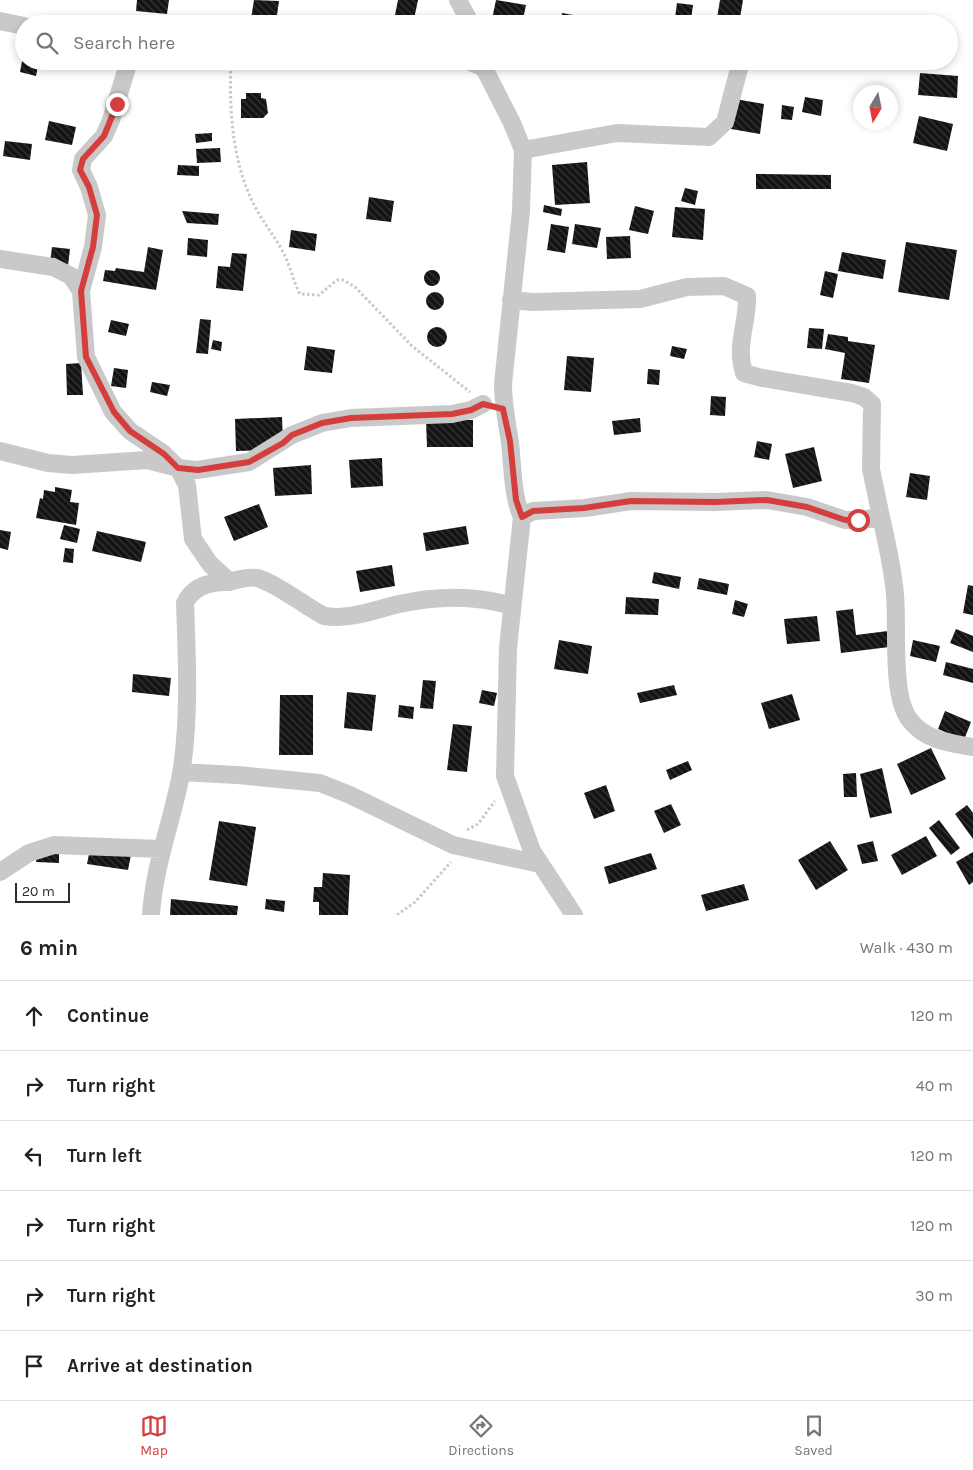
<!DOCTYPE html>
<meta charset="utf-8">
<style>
:root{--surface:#fff;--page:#f2f2f2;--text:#222;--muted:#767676;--line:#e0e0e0;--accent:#d43f3e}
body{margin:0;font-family:Karla,sans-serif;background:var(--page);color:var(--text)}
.compass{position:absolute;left:853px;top:85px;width:45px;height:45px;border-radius:50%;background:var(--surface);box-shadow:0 2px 8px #0003;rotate:190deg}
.scale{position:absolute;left:15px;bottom:12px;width:55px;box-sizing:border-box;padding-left:5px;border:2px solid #2c2c2c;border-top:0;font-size:14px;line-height:18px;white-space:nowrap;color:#2c2c2c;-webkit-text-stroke:4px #fff;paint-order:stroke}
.stop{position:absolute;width:15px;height:15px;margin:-11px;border:4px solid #d43f3e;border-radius:50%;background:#fff}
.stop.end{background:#d43f3e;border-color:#fff;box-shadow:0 1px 5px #0008}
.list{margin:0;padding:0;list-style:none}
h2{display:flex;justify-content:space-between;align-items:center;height:65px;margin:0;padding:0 20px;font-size:21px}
h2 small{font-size:16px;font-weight:400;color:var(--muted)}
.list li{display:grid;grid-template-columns:32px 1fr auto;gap:15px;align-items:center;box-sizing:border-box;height:70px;padding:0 20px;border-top:1px solid var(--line)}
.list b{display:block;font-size:19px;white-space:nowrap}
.list em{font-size:16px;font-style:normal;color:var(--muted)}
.icon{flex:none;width:28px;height:28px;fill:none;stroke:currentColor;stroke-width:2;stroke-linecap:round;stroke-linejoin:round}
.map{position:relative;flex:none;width:973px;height:915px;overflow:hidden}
.search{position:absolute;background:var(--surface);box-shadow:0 2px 8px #0003;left:15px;right:15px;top:15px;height:55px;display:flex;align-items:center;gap:12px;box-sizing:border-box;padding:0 18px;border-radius:28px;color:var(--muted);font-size:19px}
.sheet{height:485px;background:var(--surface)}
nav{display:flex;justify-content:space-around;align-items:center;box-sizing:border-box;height:70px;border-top:1px solid var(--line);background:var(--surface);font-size:14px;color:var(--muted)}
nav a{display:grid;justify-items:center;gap:2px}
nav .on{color:var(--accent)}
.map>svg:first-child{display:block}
</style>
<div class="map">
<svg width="973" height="915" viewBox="0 0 973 915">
<defs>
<pattern id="building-back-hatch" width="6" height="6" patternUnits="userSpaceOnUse" patternTransform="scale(1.25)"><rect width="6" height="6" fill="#131313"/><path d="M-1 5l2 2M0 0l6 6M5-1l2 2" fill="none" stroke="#363636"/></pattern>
</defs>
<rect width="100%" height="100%" fill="#fff"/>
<path fill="url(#building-back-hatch)" d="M137,0H169L167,14L136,11Z
M254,0L279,1L276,22L251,19Z
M398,0H418L413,24L394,20Z
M496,0L526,5L522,24H491Z
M720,0H743L739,24H716Z
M677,3L693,5L691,20L675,18Z
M562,13L590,18L589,24H560Z
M23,56L24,61H39L36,76L20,72Z
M920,73L958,76L957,98L918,95Z
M246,93H261V98L266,99L268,113L263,118H241V99H246Z
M805,97L823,100L821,116L802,112Z
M735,99L764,104L760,134L731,129Z
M782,105L794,107L792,120L781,119Z
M919,116L953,124L947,151L913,143Z
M49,121L76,127L72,145L45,140Z
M212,133V141L196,143L195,134Z
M5,141L32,144L30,160L3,156Z
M220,148L221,162L197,163L196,149Z
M587,162L590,203L555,205L552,165Z
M178,165L199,166V176L177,175Z
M756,174L831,175V189H756Z
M685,188L698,191L695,205L681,201Z
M369,197L394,201L391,222L366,219Z
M544,205L562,209L561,216L543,212Z
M635,206L654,211L648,234L629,230Z
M675,207L705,209L703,240L672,237Z
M182,211L219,214L218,225L187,223Z
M551,224L569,227L565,253L547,250Z
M575,224L601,228L597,248L572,244Z
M291,230L317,234L315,251L289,247Z
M630,236L631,258L607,259L606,237Z
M188,238L208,240L207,257L187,255Z
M906,242L957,250L949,300L898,292Z
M52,247L70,249L68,266L50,263Z
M148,247L163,250L156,290L103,281L105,270L115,271L116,268L144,272Z
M842,252L886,260L883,279L838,271Z
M232,253L247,254L243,291L216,288L218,266L230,267Z
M424 278a8 8 0 1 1 16 0a8 8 0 1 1-16 0Z
M825,271L838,274L833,298L820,295Z
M426 301a9 9 0 1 1 18 0a9 9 0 1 1-18 0Z
M200,319L211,320L208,354L196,353Z
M111,320L129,324L126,336L108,332Z
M427 337a10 10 0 1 1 20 0a10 10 0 1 1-20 0Z
M809,328L824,329L822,349L807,348Z
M828,334L848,337V341L875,345L869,383L841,379L845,353L825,349Z
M213,340L222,342L221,351L211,349Z
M307,346L335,350L332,373L304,370Z
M672,346L687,349L684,359L670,356Z
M567,356L594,358L591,392L564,390Z
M81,363L83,395H67L66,364Z
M114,368L128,370L126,388L111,386Z
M648,369L660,370L659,385L647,384Z
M152,382L170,385L167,396L150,392Z
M711,396L726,397L725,416L710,415Z
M282,417L283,443L271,450L236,451L235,419Z
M640,418L641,432L614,435L612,421Z
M426,420H473V447H427Z
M757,441L772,444L769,460L754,457Z
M814,447L822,481L793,488L785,454Z
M382,458L383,486L351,488L349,460Z
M311,465L312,494L275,496L273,468Z
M910,473L930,476L927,500L906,497Z
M55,487L72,490L70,502L79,503L76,525L36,518L40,498L43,499L44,490L55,492Z
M259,504L268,527L234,541L224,517Z
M64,525L80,529L77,543L60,539Z
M466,526L469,544L426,551L423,533Z
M0,530L11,532L8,550L0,548Z
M97,531L146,542L141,562L92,551Z
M65,548L74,549L73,563L63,562Z
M392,565L395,586L360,592L356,571Z
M654,572L681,577L679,589L652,583Z
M699,578L729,584L727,595L697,589Z
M968,585L973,586V615L963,613Z
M626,597L659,599L658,615L625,614Z
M735,600L748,604L744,617L732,614Z
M853,609L856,635L888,631L889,647L841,653L836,611Z
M817,616L820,641L787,644L784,619Z
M956,629L973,636V652L950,643Z
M559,640L592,646L588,674L554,669Z
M913,640L940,646L936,662L910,656Z
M946,662L973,669V683L943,675Z
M133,674L171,678L169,696L132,692Z
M423,680L436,681L433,709L420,708Z
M674,685L677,695L640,703L637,693Z
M482,690L497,693L494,706L479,703Z
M347,692L376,695L372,731L344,728Z
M792,694L800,720L769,729L761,703Z
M280,695H313V755H279Z
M399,705L414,707L413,719L398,717Z
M945,711L971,722L964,740L938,729Z
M453,724L472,726L467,772L447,770Z
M931,748L946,779L911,795L897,764Z
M688,761L692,770L670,780L666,770Z
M882,768L892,813L870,818L860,774Z
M856,773L857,797H844L843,774Z
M606,785L615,811L594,819L584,793Z
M671,804L681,825L664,833L654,811Z
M967,805L973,813V839L955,814Z
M939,820L960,848L951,855L929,828Z
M219,821L256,827L247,886L209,880Z
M926,836L937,856L902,875L891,855Z
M830,841L848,870L816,890L798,860Z
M873,841L878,861L862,864L857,845Z
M90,849L131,855L128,870L87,864Z
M973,852V882L969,885L956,862Z
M37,853L59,854V863L36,862Z
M651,853L657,869L609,884L604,867Z
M323,873L350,875L348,915H319V902H313L314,887H322Z
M744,884L749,900L706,911L701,895Z
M171,899L238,906L237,915H170Z
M266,899L285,901L284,912L265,909Z"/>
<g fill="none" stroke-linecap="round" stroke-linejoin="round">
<path stroke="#c9c9c9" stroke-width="3" stroke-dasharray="2.5 2.5" stroke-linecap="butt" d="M231,61C229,109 232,160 253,203C262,221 274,235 283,252C290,265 293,281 300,294L319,295L337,280H343L355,287L412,346L470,392
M467,830L478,824L495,801
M397,915L415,902L451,862"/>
<path stroke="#c9c9c9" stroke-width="18" d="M458,0L471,24
M0,21L24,26
M129,61L111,120L104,136L83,159L81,170L89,187L97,215L93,247L81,291L86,357L113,412L130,431L164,454L178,468L197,470L249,462L292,435L322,423L351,418L452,414L471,410L483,404
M468,61L484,68
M483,61L484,68L512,123L523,150L521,211L503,384C503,405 507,423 510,443C513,467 512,495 522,517L508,648L505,776L532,851L574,915
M523,150L617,133L709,137L725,122L741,61
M0,259L53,267L71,276L81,291
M511,300L533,302L640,299L687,287L724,286L747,296C748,323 735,345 744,373L762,378L852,393L864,397L872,404L871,469L881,517
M0,451L48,463L72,465L147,460L178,468L187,485L193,539L210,564L230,582
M522,517L533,511L585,508L631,501L715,502L767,500L807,507L845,520H858L881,517C887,543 893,569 895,595C898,626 891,695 909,719C924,740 949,743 973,747
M181,772L237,775L320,783L350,795L453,845L540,864
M0,872L29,853L54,845L161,849
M151,915C154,866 172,822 181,774C190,720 187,658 185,603C193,586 210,582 226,582C237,581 245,576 257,578C276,583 305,606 324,616C350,620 374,610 399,604C436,596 476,595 512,606"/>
</g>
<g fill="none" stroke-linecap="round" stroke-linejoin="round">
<path stroke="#d43f3e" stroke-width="6" d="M117,104L104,136L83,159L80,170L89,187L97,215L93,247L81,291L86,357L114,412L130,431L164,454L178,468L198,470L249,462L283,443L292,435L322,423L351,418L452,414L471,410L483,404L503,409L510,441L516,500L522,517L533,511L584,508L631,501L715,502L767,500L807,507L845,520H858"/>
</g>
</svg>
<svg class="compass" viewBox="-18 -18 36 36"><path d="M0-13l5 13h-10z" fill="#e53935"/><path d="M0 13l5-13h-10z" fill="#767676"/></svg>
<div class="scale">20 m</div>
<div class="stop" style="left:858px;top:520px"></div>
<div class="stop end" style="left:117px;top:104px"></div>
<div class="search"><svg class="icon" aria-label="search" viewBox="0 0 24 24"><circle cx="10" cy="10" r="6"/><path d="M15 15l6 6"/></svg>Search here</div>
</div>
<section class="sheet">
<h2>6 min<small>Walk · 430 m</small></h2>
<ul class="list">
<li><svg class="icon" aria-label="ahead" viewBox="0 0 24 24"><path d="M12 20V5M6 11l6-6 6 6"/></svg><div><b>Continue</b></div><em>120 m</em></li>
<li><svg class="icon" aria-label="right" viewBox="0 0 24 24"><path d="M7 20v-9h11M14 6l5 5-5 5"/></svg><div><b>Turn right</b></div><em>40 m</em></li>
<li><svg class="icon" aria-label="left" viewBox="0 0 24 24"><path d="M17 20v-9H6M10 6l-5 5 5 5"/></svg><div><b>Turn left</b></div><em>120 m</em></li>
<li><svg class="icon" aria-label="right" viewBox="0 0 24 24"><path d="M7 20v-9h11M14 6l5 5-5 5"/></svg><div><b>Turn right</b></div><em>120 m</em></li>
<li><svg class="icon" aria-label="right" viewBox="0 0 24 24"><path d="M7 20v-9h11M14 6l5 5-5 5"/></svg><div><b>Turn right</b></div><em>30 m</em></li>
<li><svg class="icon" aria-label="arrive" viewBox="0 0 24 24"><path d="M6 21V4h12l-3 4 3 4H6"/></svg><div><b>Arrive at destination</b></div></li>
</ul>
</section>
<nav>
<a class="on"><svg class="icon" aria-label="map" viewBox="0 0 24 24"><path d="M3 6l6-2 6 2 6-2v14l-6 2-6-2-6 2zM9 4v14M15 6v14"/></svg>Map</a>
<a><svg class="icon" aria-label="directions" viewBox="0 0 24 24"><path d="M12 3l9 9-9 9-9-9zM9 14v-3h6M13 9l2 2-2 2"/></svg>Directions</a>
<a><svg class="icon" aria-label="saved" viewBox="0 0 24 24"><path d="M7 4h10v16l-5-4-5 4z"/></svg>Saved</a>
</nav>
